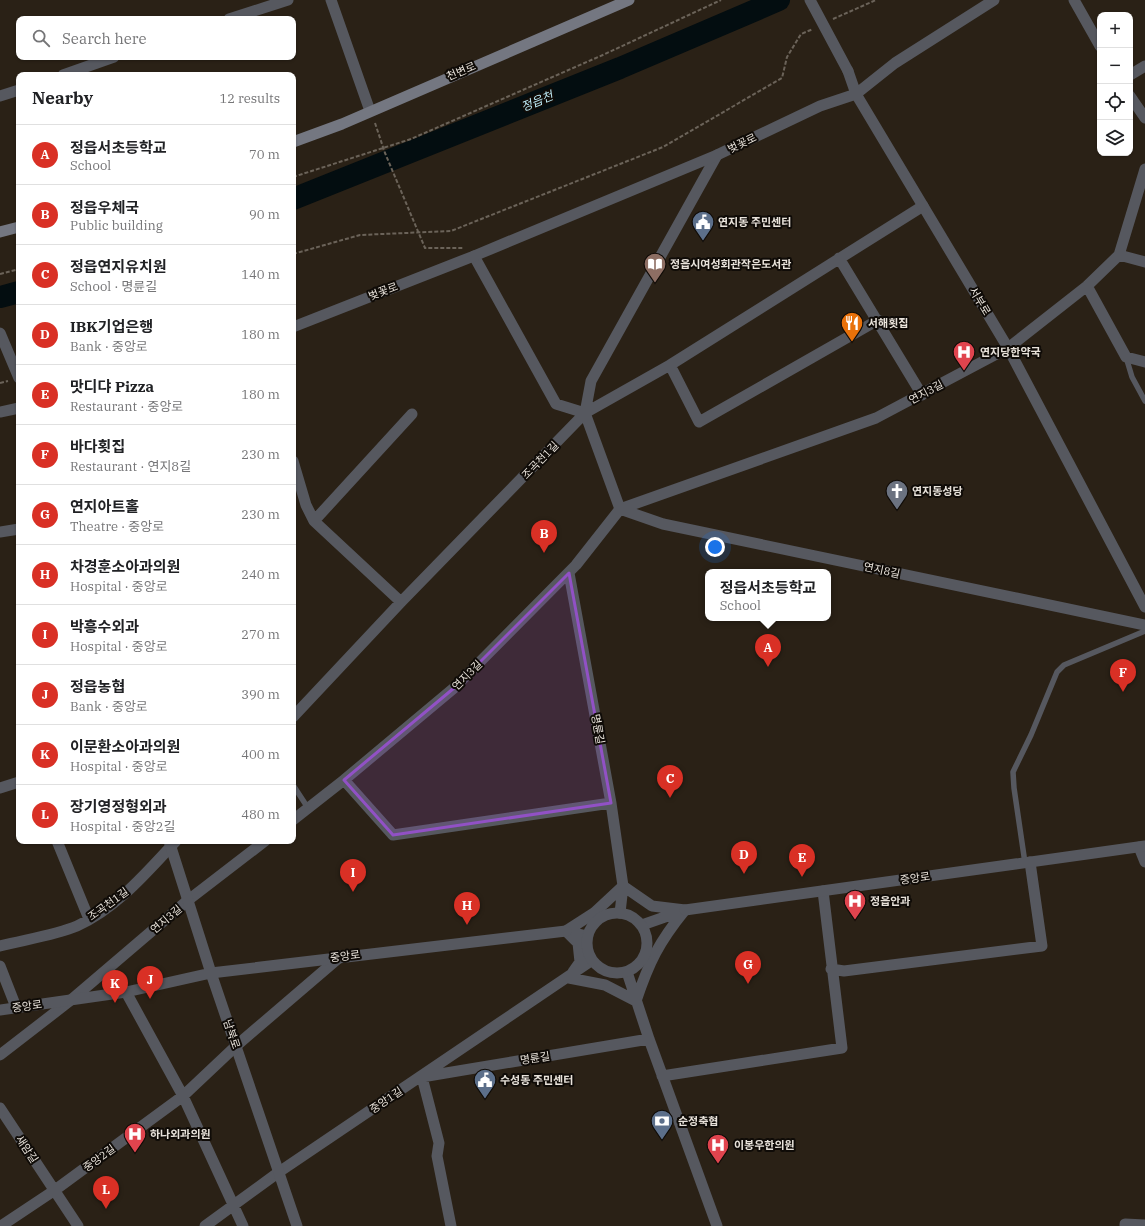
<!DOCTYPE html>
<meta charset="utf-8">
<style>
:root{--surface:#fff;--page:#f6f6f6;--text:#202124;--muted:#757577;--line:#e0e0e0;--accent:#d93025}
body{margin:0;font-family:"IBM Plex Serif","Noto Sans KR",serif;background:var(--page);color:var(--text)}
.controls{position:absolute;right:12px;top:12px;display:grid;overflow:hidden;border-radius:8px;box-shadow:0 1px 3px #0004}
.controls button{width:36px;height:36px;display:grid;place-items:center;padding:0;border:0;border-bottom:1px solid var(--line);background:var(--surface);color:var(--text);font:20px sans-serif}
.you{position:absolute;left:715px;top:547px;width:14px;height:14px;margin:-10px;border:3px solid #fff;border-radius:50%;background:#1a73e8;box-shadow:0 0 0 6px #1a73e833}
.badge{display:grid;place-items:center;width:26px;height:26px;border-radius:50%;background:var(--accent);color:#fff;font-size:13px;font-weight:700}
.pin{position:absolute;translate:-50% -33px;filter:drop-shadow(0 1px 2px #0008)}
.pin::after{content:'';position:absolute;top:21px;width:14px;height:12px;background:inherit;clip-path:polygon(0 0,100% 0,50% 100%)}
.popup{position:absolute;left:705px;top:569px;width:126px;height:52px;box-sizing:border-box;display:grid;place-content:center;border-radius:8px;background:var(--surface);filter:drop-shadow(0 1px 3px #0005);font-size:13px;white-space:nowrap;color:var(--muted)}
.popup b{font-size:15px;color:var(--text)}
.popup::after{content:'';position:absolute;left:50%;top:100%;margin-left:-8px;border:8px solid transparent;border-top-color:var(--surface)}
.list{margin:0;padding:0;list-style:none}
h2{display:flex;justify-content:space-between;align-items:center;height:52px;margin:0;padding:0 16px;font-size:17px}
h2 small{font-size:13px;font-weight:400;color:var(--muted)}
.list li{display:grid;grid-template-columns:26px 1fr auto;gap:12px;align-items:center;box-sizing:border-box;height:60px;padding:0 16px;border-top:1px solid var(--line)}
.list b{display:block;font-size:15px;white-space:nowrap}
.list p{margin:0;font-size:13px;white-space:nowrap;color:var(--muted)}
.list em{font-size:13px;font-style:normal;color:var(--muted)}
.icon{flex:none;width:22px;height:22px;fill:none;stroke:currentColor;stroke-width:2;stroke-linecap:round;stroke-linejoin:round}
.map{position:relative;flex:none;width:1145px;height:1226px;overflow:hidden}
.search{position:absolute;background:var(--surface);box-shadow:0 1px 3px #0004;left:16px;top:16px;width:280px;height:44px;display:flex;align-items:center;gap:10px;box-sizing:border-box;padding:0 14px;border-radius:8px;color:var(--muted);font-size:15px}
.panel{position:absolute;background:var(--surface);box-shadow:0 1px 3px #0004;left:16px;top:72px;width:280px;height:772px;border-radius:8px}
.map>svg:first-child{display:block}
</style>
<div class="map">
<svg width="1145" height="1226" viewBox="0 0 1145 1226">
<rect width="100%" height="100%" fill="#2a2116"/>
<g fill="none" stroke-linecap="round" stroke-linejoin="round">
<path stroke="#030d10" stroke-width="22" d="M293,199L620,68L779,0
M0,297L19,292"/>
<path stroke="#6b6359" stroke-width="2" stroke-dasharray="4 2" stroke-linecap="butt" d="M833,19L876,0
M375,123L385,153L425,248H463
M293,177L411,139L605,54L721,0
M293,254L360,235L451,231L663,147L782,78L787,57L801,34L813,29
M0,274L19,269
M0,383L8,381"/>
<path stroke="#56585f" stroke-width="5.5" d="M1126,357L1132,377L1145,401
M293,785L308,808
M1025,863L1014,788L1013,772L1031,735L1057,672L1064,665L1145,631"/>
<path stroke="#56585f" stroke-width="11" d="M331,0L370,111
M1074,0L1100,46
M229,19L288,0
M63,75L114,57
M1130,75L1145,66
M0,96L19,90
M1130,96L1145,118
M1119,255L1145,262
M474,256L556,404L585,413
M839,258L922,395
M1087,286L1126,357L1145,362
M670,365L699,422L878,320
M585,413L620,509L663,524L1145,625
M585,413L670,365L923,206
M293,461L306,505L314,521L401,602
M314,521L412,414
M0,532L19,529
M569,573L611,803L623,886L620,913
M293,717L401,602L585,413L591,381L717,155
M344,780L393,835L611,803
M0,788L19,782
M293,820L344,780L454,688L576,565L620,509L876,418L1008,348L1087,286L1119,255L1145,169
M57,841L89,919
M1139,847L1145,862
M623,886L652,906L685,910
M642,925L682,911
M566,931L594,913L623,886
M566,931L578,943L580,962L573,972
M566,931L587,936
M0,946C23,940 56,935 77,926C117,908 147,872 176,841
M0,966L16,1007
M831,969L844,971L1042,946L1030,862
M627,972L649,1039L717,1226
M569,978L605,985L636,1001
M126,992L183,1096L243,1226
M636,1001C649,962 659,942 685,910
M0,1055L71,1000L187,901L265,841
M662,1076L842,1048L823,891
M0,1108L78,1226
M1,1226L55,1190L183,1096L236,1046L341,956
M205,1226L279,1172L591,961
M451,1226L437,1156L439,1143L422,1077L649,1039
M1125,1226V1224L1145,1225"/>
<path stroke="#56585f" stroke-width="11" d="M848,71L856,94L1008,348L1145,607
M293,327L474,256L717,155L820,106L856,94L895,63L994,0
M0,333L19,378
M0,412L19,408
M169,841L211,973L297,1226
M685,910L1145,846
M587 943a30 30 0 1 1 60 0a30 30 0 1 1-60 0Z
M0,1010L126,992L211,973L566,931"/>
<path stroke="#747781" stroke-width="11" d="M293,142L342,124L629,0
M0,232L19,227"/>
<path stroke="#56585f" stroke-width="11" d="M810,0L848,71"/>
</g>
<path fill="#9151c5" fill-opacity="0.2" stroke="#9151c5" stroke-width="3" stroke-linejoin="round" d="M569,573L611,803L393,835L344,780L454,688Z"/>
<defs>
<g id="civic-pin" transform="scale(1.15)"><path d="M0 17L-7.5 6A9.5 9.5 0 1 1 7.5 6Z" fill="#5c6f8a" stroke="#0f0b07"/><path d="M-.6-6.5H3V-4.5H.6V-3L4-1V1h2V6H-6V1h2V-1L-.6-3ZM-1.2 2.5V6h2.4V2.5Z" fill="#fff"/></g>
<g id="library-pin" transform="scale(1.15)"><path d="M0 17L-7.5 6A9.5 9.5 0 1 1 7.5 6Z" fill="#8d6e63" stroke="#0f0b07"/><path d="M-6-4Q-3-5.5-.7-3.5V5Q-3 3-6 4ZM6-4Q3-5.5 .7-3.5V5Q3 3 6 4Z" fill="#fff"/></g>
<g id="restaurant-pin" transform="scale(1.15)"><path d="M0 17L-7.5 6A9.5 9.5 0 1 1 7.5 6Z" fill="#e8710a" stroke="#0f0b07"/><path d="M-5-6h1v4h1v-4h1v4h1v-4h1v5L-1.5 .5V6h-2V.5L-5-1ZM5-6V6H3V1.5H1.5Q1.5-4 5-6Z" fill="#fff"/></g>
<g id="hospital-pin" transform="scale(1.15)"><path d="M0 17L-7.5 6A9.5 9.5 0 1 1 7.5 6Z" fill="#e0444e" stroke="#0f0b07"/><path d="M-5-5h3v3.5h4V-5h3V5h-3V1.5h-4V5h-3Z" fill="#fff"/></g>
<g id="church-pin" transform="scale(1.15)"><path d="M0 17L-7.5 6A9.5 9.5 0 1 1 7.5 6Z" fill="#6b7280" stroke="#0f0b07"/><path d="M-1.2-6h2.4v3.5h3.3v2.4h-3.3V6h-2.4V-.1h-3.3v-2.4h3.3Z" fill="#fff"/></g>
<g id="bank-pin" transform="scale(1.15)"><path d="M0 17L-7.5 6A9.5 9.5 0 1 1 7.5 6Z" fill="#5c6f8a" stroke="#0f0b07"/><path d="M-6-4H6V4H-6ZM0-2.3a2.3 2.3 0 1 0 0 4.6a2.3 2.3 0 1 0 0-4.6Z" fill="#fff"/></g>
</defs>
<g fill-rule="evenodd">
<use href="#civic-pin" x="703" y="222"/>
<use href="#library-pin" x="655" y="264"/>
<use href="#restaurant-pin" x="852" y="323"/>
<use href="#hospital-pin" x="964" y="352"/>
<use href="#church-pin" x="897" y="491"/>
<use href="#hospital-pin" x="855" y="901"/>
<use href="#civic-pin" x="485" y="1080"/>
<use href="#bank-pin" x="662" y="1121"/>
<use href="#hospital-pin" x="135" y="1134"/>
<use href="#hospital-pin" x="718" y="1145"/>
</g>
<g text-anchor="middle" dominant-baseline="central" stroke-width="4" stroke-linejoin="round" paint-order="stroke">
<g font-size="11" fill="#e9e3db" stroke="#0f0b07">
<text transform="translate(461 71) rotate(-23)">천변로</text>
<text transform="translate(742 143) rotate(-26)">벚꽃로</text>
<text transform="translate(383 291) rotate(-21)">벚꽃로</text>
<text transform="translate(980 301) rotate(59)">서부로</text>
<text transform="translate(926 392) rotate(-28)">연지3길</text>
<text transform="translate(540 460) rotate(-46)">조곡천1길</text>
<text transform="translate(882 570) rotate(12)">연지8길</text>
<text transform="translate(467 675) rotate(-45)">연지3길</text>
<text transform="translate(598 729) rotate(80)">명륜길</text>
<text transform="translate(915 878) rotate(-8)">중앙로</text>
<text transform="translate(108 904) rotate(-36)">조곡천1길</text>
<text transform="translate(166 919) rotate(-40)">연지3길</text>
<text transform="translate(345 956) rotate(-7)">중앙로</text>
<text transform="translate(27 1006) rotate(-8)">중앙로</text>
<text transform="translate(232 1034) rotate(71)">남북로</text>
<text transform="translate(535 1058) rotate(-9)">명륜길</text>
<text transform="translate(386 1100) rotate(-34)">중앙1길</text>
<text transform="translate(27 1149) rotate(56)">새암길</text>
<text transform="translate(99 1158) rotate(-36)">중앙2길</text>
</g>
<g font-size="11" font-weight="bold" fill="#e9e3db" stroke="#0f0b07" text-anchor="start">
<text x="718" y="222">연지동 주민센터</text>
<text x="670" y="264">정읍시여성회관작은도서관</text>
<text x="868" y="323">서해횟집</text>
<text x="980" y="352">연지당한약국</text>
<text x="912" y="491">연지동성당</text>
<text x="870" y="901">정읍안과</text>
<text x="500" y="1080">수성동 주민센터</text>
<text x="678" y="1121">순정축협</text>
<text x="150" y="1134">하나외과의원</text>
<text x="734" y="1145">이봉우한의원</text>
</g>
<g font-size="12" font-style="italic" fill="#bce9f5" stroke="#0f0b07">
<text transform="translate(537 101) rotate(-22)">정읍천</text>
</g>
</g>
</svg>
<div class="controls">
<button>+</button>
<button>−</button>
<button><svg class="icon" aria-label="locate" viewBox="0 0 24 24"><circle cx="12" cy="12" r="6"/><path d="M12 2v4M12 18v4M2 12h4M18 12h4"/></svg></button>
<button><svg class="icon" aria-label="layers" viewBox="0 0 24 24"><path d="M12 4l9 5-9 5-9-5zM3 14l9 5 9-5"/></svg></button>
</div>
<div class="you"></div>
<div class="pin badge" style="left:768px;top:667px">A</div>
<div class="popup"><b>정읍서초등학교</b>School</div>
<div class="pin badge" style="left:544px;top:553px">B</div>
<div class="pin badge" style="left:670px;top:798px">C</div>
<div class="pin badge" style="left:744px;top:874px">D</div>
<div class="pin badge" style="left:802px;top:877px">E</div>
<div class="pin badge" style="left:1123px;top:692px">F</div>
<div class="pin badge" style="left:748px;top:984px">G</div>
<div class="pin badge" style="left:467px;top:925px">H</div>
<div class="pin badge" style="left:353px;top:892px">I</div>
<div class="pin badge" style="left:150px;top:999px">J</div>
<div class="pin badge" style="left:115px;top:1003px">K</div>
<div class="pin badge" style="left:106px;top:1209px">L</div>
<div class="search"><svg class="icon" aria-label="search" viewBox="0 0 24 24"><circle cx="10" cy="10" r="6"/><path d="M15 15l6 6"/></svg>Search here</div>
<section class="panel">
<h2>Nearby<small>12 results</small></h2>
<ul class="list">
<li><span class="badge">A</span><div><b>정읍서초등학교</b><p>School</p></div><em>70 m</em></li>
<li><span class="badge">B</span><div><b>정읍우체국</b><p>Public building</p></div><em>90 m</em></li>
<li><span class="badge">C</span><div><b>정읍연지유치원</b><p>School · 명륜길</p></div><em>140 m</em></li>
<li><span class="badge">D</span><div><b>IBK기업은행</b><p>Bank · 중앙로</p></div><em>180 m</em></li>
<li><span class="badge">E</span><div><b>맛디댜 Pizza</b><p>Restaurant · 중앙로</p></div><em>180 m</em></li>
<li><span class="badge">F</span><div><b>바다횟집</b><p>Restaurant · 연지8길</p></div><em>230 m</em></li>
<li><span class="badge">G</span><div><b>연지아트홀</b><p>Theatre · 중앙로</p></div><em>230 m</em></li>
<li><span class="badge">H</span><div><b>차경훈소아과의원</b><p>Hospital · 중앙로</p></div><em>240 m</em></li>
<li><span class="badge">I</span><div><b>박흥수외과</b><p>Hospital · 중앙로</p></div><em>270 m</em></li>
<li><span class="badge">J</span><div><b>정읍농협</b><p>Bank · 중앙로</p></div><em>390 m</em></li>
<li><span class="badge">K</span><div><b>이문환소아과의원</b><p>Hospital · 중앙로</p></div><em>400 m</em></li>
<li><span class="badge">L</span><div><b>장기영정형외과</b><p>Hospital · 중앙2길</p></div><em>480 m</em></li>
</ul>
</section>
</div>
